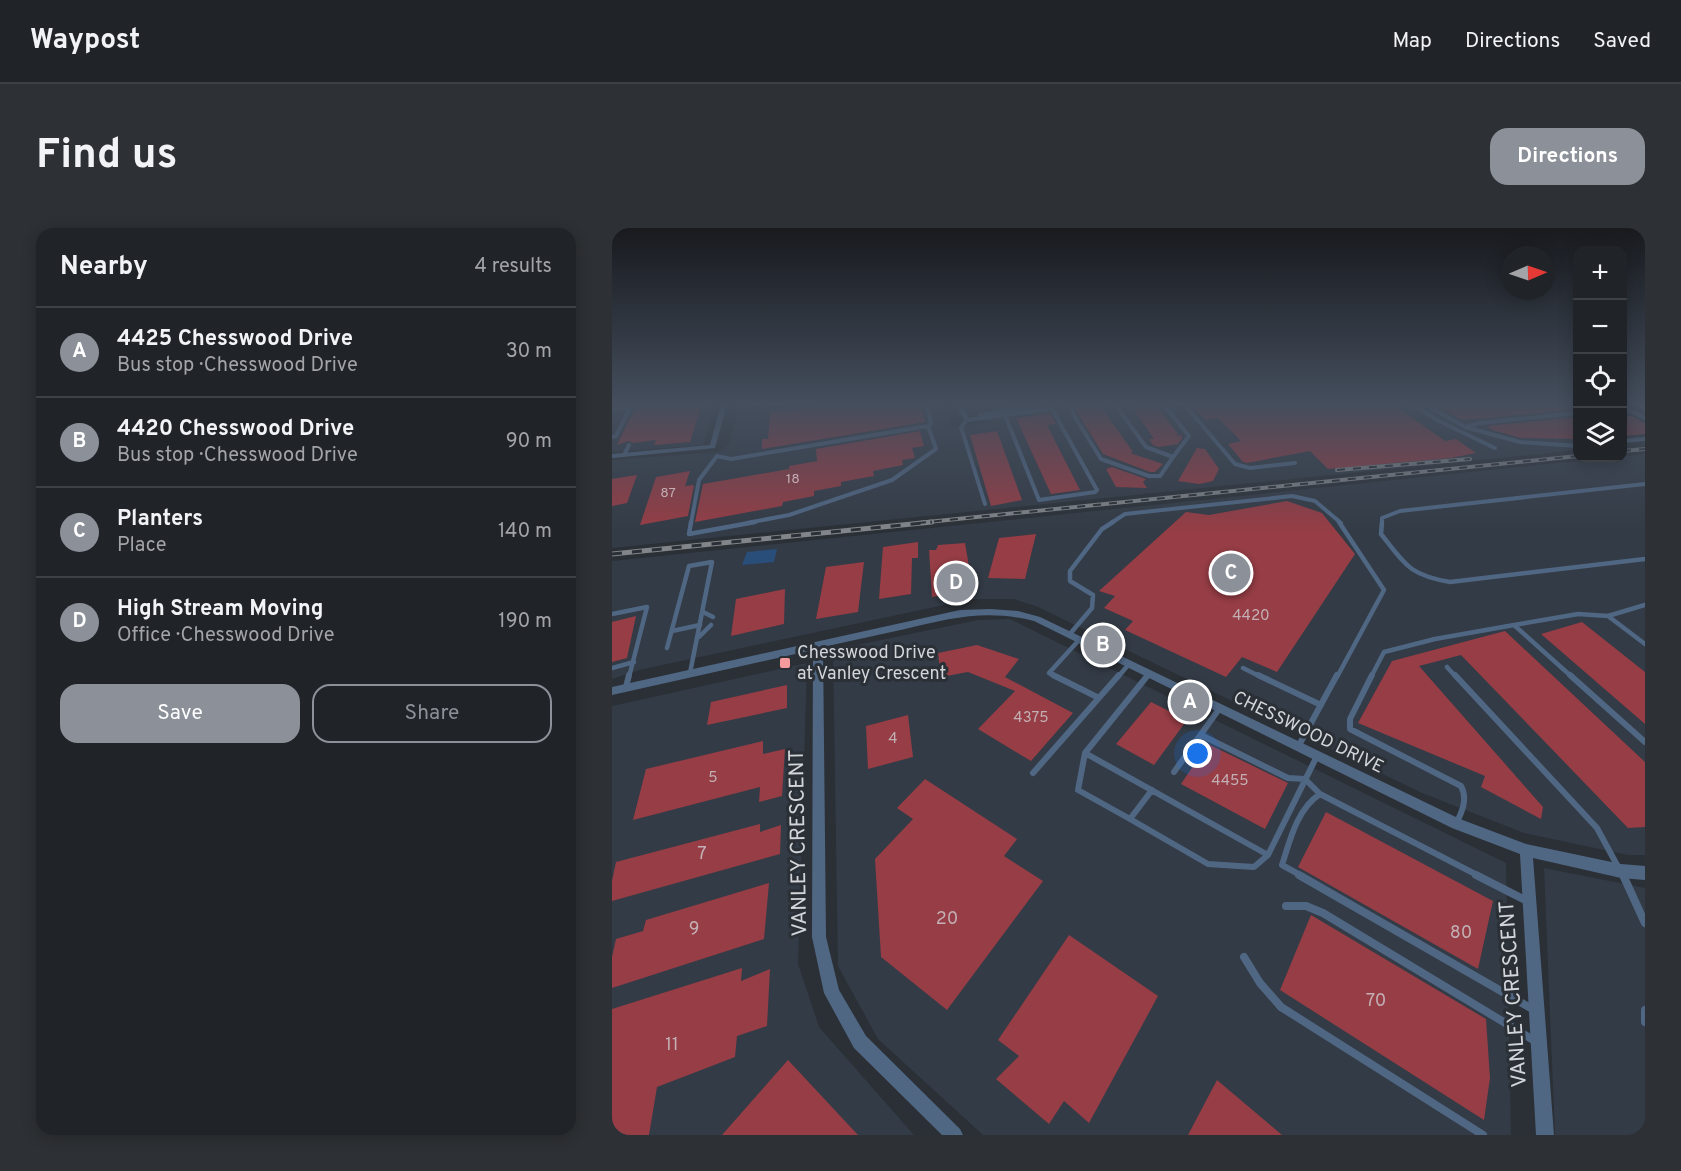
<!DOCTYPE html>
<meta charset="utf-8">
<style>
:root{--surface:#202428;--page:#2d3034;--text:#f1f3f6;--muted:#a2a4a8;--line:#3d4145;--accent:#8c9099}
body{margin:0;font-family:Overpass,sans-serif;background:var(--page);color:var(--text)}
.controls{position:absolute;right:18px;top:18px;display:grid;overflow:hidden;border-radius:12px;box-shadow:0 3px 15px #0003}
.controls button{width:54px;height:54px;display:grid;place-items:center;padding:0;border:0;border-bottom:2px solid var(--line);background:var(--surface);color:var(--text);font:30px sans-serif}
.compass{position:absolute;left:889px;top:18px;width:54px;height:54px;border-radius:50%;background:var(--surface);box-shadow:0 3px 15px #0003;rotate:88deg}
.you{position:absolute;left:586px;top:526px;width:21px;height:21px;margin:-15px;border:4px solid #fff;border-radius:50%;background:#1a73e8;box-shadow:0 0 0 9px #1a73e833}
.badge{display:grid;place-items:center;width:39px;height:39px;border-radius:50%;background:var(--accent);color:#fff;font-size:20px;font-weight:700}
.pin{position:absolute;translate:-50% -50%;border:3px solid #fff;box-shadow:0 2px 6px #0006}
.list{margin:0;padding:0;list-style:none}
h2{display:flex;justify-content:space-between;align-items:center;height:78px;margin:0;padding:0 24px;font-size:26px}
h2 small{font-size:20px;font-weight:400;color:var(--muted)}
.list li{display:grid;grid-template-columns:39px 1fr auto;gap:18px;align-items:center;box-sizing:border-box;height:90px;padding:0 24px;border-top:2px solid var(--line)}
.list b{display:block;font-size:22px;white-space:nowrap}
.list p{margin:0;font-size:20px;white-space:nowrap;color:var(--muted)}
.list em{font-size:20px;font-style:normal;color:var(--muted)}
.actions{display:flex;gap:12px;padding:18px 24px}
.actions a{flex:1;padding:14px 0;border:2px solid var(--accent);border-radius:18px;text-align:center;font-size:21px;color:var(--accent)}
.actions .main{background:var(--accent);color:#fff}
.icon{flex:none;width:33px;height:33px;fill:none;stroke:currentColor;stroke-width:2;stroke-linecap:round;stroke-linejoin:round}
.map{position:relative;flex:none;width:1033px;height:907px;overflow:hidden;border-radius:18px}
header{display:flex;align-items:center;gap:36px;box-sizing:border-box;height:84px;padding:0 30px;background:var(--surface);border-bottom:2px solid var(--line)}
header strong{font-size:28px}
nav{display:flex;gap:33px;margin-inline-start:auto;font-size:21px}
.intro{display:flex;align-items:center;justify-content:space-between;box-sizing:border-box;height:144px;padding:0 36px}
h1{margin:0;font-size:42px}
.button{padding:15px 27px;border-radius:18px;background:var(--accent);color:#fff;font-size:21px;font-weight:700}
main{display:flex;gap:36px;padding:0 36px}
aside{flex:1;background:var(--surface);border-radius:18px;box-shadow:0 3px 15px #0003}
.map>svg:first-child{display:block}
</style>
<header>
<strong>Waypost</strong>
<nav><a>Map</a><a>Directions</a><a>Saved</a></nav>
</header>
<div class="intro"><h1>Find us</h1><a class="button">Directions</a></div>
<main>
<aside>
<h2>Nearby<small>4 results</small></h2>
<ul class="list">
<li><span class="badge">A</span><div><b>4425 Chesswood Drive</b><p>Bus stop · Chesswood Drive</p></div><em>30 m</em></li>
<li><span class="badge">B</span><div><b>4420 Chesswood Drive</b><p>Bus stop · Chesswood Drive</p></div><em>90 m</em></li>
<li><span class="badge">C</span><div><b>Planters</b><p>Place</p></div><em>140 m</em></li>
<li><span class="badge">D</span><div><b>High Stream Moving</b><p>Office · Chesswood Drive</p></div><em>190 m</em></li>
</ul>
<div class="actions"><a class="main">Save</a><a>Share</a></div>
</aside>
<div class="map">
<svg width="1033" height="907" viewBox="0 0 1033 907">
<rect width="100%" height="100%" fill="#2b3036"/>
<path fill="#333b46" d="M0,176H102L91,217L0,224Z
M127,176H332L340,200L373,195V186L357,182L355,176H965V222L0,320V232L106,224L118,215Z
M1033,226V627H1016L912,605L810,565L426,379L402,371H360L27,442L0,451V333Z
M398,391L894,635L899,907H371L266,811L226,738L221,422L366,392Z
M195,435L186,736L207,799L302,907H0V478Z
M932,640L1033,660V907H943Z"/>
<path fill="#2a4e7a" d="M165,321L162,334L130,337L135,324Z"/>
<path fill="#963d45" d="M25,176H90L78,214L42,217L44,212L21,215L17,213L5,217Z
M229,176L230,179L254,176H308L313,194L150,221V211H156L158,184Z
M460,176H487L521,224L518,225L551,236L543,244H538L491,226Z
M518,176H543L566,206L563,208L570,207V210L566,216L547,219L541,217L537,211H542Z
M578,176H670L672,178L683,176H781L833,213L844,211L864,225L839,230L716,241L698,223L635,235L631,234L616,216L629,213L606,190L594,192Z
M825,176H966V181L866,191H847Z
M438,185L444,196L435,197L468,262L439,266L404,190Z
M1020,188L1033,195V206L1011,208V189Z
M966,189V211L909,210L880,202L875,198Z
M308,203L312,218L300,220L303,230L290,232L291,237L261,243L262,248L229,254V258L202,263V268L171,274L170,278L83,294L91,256L177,241V238L205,233L204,221Z
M385,203L410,272L379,278L358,207Z
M585,220L593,221L607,241L601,253L587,256L566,253Z
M500,239L534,251L531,254L535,260L504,259L494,241Z
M78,243L73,258L82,257L76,288L28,297L44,249Z
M25,247L15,275L0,278V251Z
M675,273L710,285L743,326L665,444L630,429L614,449L513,402L521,393L492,380L503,368L487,363L574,284L597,287Z
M424,306L413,351L376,350L387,310Z
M306,314V330H300L299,366L267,371L271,319Z
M353,315L361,362L320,369L317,322H324L326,317Z
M252,334L246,384L204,391L214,339Z
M173,361L172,396L119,408L124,371Z
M24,388L15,430L0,434V394Z
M970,394L1033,444V496L929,406Z
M893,403L1033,534V599L1016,600L849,427L807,438L931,579L929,591L869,559L873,548L746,495L780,433Z
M365,417L407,431L393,449L461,485L419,533L366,501L403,463L356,444L329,449L326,425Z
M175,457V480L95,497L99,474Z
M539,474L575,492L542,537L504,516Z
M296,487L301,529L256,541L254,498Z
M151,513V526L173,521L170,568L147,574L148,559L21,592L34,541Z
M596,516L676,555L653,601L569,556Z
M313,551L405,611L392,628L431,653L335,782L269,729L263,631L301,591L285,580Z
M714,584L881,673L866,741L686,639Z
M148,596V604L169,597L168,626L0,673V653L4,634Z
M157,655L152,711L0,760V729L4,711L31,703L34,692Z
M699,687L874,791L878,850L872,892L668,762Z
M457,707L546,768L477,895L452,873L437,896L384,851L407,828L386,812Z
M130,740L129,753L158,741L155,798L125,808L123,829L45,859L37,907H0V781Z
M176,832L246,907H110Z
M605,852L670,907H576Z"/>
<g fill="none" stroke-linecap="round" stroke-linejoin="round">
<path stroke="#506784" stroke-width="4" d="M314,176L319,195L316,198
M455,176L489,231L537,248H548L561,229
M503,176L534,219L561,229L577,208L551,176
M572,176L623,236L638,240L683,235
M799,176L827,193L883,220
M813,176L853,199L868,195L966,185
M148,177L166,176
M1011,179L1033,190
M440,181L485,262L483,264L427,272L393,187Z
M0,182L18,180L4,208L0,209
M368,187L432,176
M356,191L349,199L373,276
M355,192L393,187
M853,199L908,214L966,218
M1011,213L1033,211
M12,227L17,217
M79,295L87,252L105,228L119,231L316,198L324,221L280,252L177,287L135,295
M499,295L513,286L680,268L703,273L729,295
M770,295V290L788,283L1033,256"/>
<path stroke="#506784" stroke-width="4.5" d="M79,294L77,306L143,294
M770,294L769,306C794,337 797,347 838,354L1033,331
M1033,377L996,388L1033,416
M91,384L101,389
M0,386L35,379L17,449
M902,397L966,386L996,388
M60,403L88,397
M457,407L480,380L481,367L458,353V343L490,301L501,294
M87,409L99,397
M55,420L77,338L100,334L78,445
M835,439L844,449
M0,440L22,434
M631,440L649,449
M444,449L437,445L467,412
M506,449L517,436
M535,449L537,446
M725,449L772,362L727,294
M759,449L772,424L823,411L902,397L960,449"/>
<path stroke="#506784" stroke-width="6" d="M441,447L487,470
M536,447L473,525L656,627L705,528
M646,447L709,477
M760,447L738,491V501L849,558C856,571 850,584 844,596
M843,447L985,600L1011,648
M958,447L1033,514
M14,459L17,447
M589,507L676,550L693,551L708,566L867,648
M686,519L725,447
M473,525L466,562L518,591
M562,544L607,481
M421,545L507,447
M540,562L518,591L596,636L642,639L656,627
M690,648L670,637C678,612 685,581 708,566"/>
<path stroke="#506784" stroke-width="8" d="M687,647L922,782
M864,647L915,673
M1011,647L1033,695
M674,678H694L711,685L923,813
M632,729L648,755L669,779L871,907
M1033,782V794"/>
<path fill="#506784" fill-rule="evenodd" d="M109,176H115L103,220L0,230V226L98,217Z
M343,176H349L358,192L357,193H353Z
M378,381L406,383L428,389L848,591L914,616L1009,636L1033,638V652L1009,650L921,630L942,907H924L908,626L840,600L422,393C375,381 339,390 293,401C266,407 238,413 211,419L214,709L227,762L254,808L348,901L351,907H330L242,820L212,765L200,709L201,422L0,467V459L348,382Z"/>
<path fill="#6185b3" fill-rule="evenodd" d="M1022,176H1033V183Z"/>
<g stroke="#82868a" stroke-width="4">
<path id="rail-far1" d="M1011,223L1033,221
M725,242L858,231
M306,295L966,228"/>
</g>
<g stroke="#82868a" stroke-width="5">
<path id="rail" d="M0,326L320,294"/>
</g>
<use href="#rail-far1" stroke="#2b3036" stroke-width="2" stroke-dasharray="8" stroke-linecap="butt"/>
<use href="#rail" stroke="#2b3036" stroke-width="3" stroke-dasharray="10" stroke-linecap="butt"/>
</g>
<linearGradient id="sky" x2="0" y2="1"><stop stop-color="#181a1e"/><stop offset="0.58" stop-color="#444e5d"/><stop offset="1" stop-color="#444e5d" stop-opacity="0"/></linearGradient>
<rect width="1033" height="303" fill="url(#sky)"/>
<rect fill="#f59b9e" stroke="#2b3036" stroke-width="2" x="167" y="429" width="12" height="12" rx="3"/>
<g text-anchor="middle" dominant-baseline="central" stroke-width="6" stroke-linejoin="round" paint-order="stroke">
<g font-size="14" fill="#c3afb4">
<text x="181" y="251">18</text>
<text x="56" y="265">87</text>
</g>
<g font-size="15" fill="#c3afb4">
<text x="639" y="388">4420</text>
<text x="419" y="490">4375</text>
<text x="281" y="511">4</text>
<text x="101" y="550">5</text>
<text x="618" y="553">4455</text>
</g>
<g font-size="18" fill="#d2d5d9" stroke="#2b3036" text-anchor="start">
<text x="185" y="425">Chesswood Drive<tspan x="185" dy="21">at Vanley Crescent</tspan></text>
</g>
<g font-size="18" fill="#d2d5d9" stroke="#2b3036">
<text transform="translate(696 505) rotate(26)">CHESSWOOD DRIVE</text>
</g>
<g font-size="18" fill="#c3afb4">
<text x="90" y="626">7</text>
<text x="335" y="691">20</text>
<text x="82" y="701">9</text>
<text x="849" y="705">80</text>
<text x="764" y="773">70</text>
<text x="60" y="817">11</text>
</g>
<g font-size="21" fill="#d2d5d9" stroke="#2b3036">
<text transform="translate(187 615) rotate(-91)">VANLEY CRESCENT</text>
<text transform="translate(902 766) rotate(-94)">VANLEY CRESCENT</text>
</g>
</g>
</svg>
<div class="controls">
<button>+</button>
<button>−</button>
<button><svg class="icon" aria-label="locate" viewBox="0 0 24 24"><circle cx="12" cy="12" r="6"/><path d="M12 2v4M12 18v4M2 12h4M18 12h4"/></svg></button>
<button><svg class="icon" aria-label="layers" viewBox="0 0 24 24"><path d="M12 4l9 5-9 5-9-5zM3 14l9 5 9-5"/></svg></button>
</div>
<svg class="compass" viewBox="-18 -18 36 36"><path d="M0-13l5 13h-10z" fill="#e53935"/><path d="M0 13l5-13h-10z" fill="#a2a4a8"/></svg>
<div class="you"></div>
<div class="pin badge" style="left:578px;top:474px">A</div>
<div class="pin badge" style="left:491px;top:417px">B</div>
<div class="pin badge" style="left:619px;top:345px">C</div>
<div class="pin badge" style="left:344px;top:355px">D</div>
</div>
</main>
